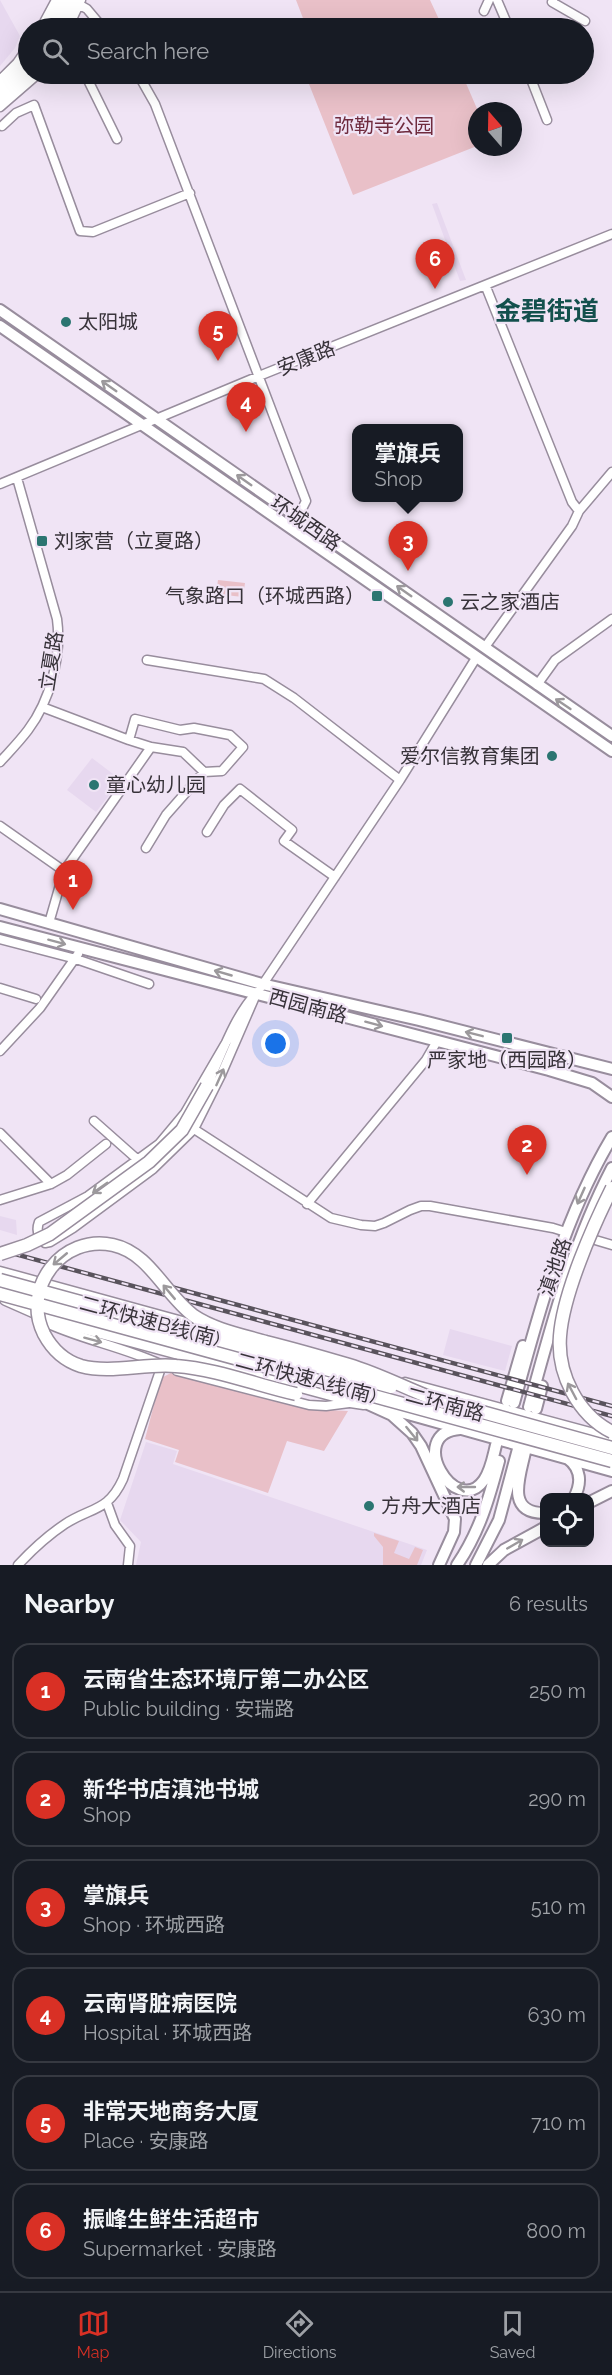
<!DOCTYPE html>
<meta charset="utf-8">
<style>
:root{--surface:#171b24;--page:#242831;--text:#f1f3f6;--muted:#9ea1a6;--line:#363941;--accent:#d93025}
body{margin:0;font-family:Raleway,"Noto Sans SC",sans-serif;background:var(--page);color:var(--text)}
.controls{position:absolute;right:18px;bottom:18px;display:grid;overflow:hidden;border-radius:12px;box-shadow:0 6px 24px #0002}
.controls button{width:54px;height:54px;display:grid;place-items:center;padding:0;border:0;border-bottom:2px solid var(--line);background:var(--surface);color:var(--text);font:30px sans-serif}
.compass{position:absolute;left:468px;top:102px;width:54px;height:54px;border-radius:50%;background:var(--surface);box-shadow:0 6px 24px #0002;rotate:340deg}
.you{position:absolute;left:276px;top:1044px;width:21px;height:21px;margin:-15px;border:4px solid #fff;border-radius:50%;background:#1a73e8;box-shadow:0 0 0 9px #1a73e833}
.badge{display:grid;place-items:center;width:39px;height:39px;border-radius:50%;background:var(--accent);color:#fff;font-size:20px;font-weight:700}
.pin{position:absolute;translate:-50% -50px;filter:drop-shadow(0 2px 3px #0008)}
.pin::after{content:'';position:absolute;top:32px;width:21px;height:18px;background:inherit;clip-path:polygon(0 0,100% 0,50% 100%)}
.popup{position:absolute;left:352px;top:424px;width:111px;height:78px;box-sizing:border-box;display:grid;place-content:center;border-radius:12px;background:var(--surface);filter:drop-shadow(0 2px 4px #0005);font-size:20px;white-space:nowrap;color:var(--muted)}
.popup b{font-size:22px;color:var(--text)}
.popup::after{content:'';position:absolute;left:50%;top:100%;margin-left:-12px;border:12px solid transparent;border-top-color:var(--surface)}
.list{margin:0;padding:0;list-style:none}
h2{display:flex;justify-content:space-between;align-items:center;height:78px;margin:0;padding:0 24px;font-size:26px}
h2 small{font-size:20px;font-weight:400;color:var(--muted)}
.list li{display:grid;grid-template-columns:39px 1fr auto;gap:18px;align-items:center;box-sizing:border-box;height:96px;margin:0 12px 12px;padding:0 12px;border:2px solid var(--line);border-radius:18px}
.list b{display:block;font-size:22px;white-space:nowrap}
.list p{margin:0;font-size:20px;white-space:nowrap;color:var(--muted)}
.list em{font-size:20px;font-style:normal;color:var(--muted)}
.icon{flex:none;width:33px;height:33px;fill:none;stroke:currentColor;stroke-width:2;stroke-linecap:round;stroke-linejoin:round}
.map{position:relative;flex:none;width:612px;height:1565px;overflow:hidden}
.search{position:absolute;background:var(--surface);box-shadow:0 6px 24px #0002;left:18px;right:18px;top:18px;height:66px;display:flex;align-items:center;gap:15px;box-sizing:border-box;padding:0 21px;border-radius:33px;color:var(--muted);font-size:22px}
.sheet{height:726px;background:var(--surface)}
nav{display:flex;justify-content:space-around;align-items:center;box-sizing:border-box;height:84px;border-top:2px solid var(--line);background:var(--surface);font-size:16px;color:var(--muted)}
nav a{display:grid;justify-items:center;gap:3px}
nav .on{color:var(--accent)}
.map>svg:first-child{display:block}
</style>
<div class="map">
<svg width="612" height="1565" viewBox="0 0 612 1565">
<rect width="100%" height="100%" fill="#f0e4f5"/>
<path fill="#e7d8ef" d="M0,0L20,36L15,48L0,66Z
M437,203L466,280L460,281L432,204Z
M92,758L121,780L96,812L67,790Z
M0,1216L16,1220L17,1235L0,1230Z
M450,1329L512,1346L505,1371L443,1355Z
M146,1442L177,1451L173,1464L427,1550L421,1565H136L141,1542L120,1520Z"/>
<path fill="#e9c0c8" d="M296,0H430L443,28H302L306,26Z
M305,74H462L478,111L477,146L353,195Z
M218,580L245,583L243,597L216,594Z
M173,1372L307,1409L348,1411L324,1451L287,1441L268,1493L175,1462L179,1450L145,1439L161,1378Z
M374,1533L399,1541L394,1553L409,1559L415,1547L423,1550L417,1565H383V1547L374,1536Z"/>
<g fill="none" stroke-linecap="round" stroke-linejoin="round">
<g stroke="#988d9d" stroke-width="11">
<path id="minor" d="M497,0L509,28
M553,0L552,2L585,21
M73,1L87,9L103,28
M484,11L489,0
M41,28L56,0
M68,28L81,0
M85,74L117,139
M138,74L155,104L306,501L298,517
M529,74L547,120
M0,80L17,63L28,47
M0,107L38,74
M2,126L16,113L34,105L80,231L93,232L190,193
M486,287L572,502L579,511
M0,484L259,376L612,234
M485,647L572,526L579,511L612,472
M147,660L264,679L294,698L400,780
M537,685L555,660L612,619
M42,707L129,740L151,747L64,871L49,923
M129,740L135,719L180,730L194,728L230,735L243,747L222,771L204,772L183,752L151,747
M0,762C9,752 19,742 28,730C50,701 62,656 57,619L17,478
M0,826L64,871
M207,832L224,805L240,789L292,830L284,841L335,877
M146,848L166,815L204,772
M0,939L76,959L149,984
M261,987L400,780L476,658
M0,988L36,999
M0,1051L40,1008L78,954
M207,1086C222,1054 233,1018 257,992L221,1075L194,1129L153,1169L73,1228L50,1242L45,1243C38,1237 36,1230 39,1222L88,1196L159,1144L185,1113L231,1034
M94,1121L138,1160
M194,1129L331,1218L361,1225L375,1226L384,1223L410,1210L421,1206H430L553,1228L566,1232
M0,1133L51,1184
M0,1200L51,1184L67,1175L106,1144
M307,1204L426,1060L437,1041
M585,1237L612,1245
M0,1271L208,1328
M40,1320C78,1339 121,1346 160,1364
M177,1371L309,1405L326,1406L349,1403
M405,1382L612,1438
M107,1503L115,1525L130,1546L128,1565
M18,1565C32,1550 47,1536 65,1524C91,1507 108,1512 123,1479L162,1365"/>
</g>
<g stroke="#988d9d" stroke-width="14">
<path id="major" d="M50,28L64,0
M60,28L73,0
M0,90L28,60
M0,100L28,73
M0,310L612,736
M0,326L612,751
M0,909L262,984L419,1020L612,1069
M0,927L549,1070L592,1083L612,1097
M359,1400L392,1415L412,1433L421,1446L455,1519L454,1532L439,1565
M507,1401L523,1346
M514,1403C539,1312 563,1219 612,1137
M529,1407C551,1326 573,1243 612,1168
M390,1409L612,1471
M536,1409L542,1386
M460,1429C404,1433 456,1520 484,1480C491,1470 493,1457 496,1445
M525,1452C520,1476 505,1513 544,1513
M567,1458C581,1468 582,1483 574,1498
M590,1502L612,1491
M457,1565C479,1533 489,1499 499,1461
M476,1565L499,1520L518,1449
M488,1565L504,1550L544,1528"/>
</g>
<g stroke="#988d9d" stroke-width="15">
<path id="highway" d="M6,1299L49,1318L353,1400
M344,1400L364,1403"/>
</g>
<use href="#minor" stroke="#fff" stroke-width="8"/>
<use href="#major" stroke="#fff" stroke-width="10"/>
<use href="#highway" stroke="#fff" stroke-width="12"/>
<g stroke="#59535c" stroke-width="4.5">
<path id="rail" d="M0,1250L612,1416
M160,1284L612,1406"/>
</g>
<use href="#rail" stroke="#f0e4f5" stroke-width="2" stroke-dasharray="7" stroke-linecap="butt"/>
<g stroke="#988d9d" stroke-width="15" stroke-linecap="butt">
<path id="highway-bridge" d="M612,1188C593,1226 563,1294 560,1336C557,1374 578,1415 612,1432
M0,1254L27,1245L50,1234L149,1162L182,1130L207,1086
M0,1280L391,1387
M0,1294L612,1461
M296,1394C256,1385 217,1369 176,1366C145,1363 111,1374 81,1366C65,1361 52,1349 44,1334C21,1288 62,1234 113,1245C150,1253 165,1295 194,1316C215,1330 242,1335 266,1342C294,1349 322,1357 349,1365C379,1374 405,1388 434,1399
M428,1397L612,1448"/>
</g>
<use href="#highway-bridge" stroke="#fff" stroke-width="12"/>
</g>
<defs><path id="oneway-shaft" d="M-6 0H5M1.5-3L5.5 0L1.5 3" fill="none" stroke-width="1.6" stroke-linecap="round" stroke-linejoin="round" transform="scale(1.5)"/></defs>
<g stroke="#9c999c">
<use href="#oneway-shaft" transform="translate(109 386) rotate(-145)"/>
<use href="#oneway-shaft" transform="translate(244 480) rotate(-145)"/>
<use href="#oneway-shaft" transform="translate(404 591) rotate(-145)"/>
<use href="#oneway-shaft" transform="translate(563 704) rotate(-146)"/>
<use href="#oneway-shaft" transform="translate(57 942) rotate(15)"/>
<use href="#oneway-shaft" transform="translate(223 973) rotate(-164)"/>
<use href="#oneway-shaft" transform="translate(374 1024) rotate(15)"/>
<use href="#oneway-shaft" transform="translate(474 1034) rotate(-166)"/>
<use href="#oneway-shaft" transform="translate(220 1077) rotate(-66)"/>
<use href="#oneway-shaft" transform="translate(100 1188) rotate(145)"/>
<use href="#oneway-shaft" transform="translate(581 1196) rotate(114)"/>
<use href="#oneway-shaft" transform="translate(60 1259) rotate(140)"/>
<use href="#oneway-shaft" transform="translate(169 1292) rotate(-130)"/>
<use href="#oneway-shaft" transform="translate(93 1340) rotate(15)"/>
<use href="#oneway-shaft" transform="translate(572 1391) rotate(-118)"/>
<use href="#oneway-shaft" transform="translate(412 1434) rotate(51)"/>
<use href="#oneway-shaft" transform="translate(466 1487) rotate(-180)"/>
<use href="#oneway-shaft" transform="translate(515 1544) rotate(-30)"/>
</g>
<g fill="#2b7571" stroke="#f0e4f5" stroke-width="2">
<circle cx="66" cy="322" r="6"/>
<rect x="36" y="535" width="12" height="12" rx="3"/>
<rect x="371" y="590" width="12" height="12" rx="3"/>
<circle cx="448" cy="602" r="6"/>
<circle cx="552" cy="756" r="6"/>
<circle cx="94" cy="785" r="6"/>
<rect x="501" y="1032" width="12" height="12" rx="3"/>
<circle cx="369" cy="1506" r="6"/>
</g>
<g text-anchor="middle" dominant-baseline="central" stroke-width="4.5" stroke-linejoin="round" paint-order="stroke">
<g font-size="20" fill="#6f2b3e" stroke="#f0e4f5">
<text x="384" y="126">弥勒寺公园</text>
</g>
<g font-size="20" fill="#38333a" stroke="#f0e4f5" text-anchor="start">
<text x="78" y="322">太阳城</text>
<text x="54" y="541">刘家营（立夏路）</text>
<text x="365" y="596" text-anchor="end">气象路口（环城西路）</text>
<text x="460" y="602">云之家酒店</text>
<text x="540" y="756" text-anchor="end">爱尔信教育集团</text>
<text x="106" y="785">童心幼儿园</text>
<text x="507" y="1060" text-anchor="middle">严家地（西园路）</text>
<text x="381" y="1506">方舟大酒店</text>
</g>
<g font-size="20" fill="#38333a" stroke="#f0e4f5">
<text transform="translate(306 358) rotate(-22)">安康路</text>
<text transform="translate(306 523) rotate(35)">环城西路</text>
<text transform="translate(51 661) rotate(-81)">立夏路</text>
<text transform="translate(308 1006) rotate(15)">西园南路</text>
<text transform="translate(555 1267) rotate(-71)">滇池路</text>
<text transform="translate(150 1321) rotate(15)">二环快速B线(南)</text>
<text transform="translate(306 1378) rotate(15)">二环快速A线(南)</text>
<text transform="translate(445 1404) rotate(15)">二环南路</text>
</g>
<g font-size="26" font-weight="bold" fill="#13504d" stroke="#f0e4f5">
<text x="547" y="311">金碧街道</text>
</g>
</g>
</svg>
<div class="controls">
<button><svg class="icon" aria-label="locate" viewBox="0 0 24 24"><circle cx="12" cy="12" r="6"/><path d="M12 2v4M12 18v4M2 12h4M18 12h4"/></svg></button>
</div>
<svg class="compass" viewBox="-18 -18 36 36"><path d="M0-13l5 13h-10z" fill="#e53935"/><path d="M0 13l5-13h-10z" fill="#9ea1a6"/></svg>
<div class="you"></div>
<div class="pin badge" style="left:73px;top:910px">1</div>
<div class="pin badge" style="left:527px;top:1175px">2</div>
<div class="pin badge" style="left:408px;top:571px">3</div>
<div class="popup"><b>掌旗兵</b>Shop</div>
<div class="pin badge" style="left:246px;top:432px">4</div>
<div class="pin badge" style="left:218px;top:361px">5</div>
<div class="pin badge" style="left:435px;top:289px">6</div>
<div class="search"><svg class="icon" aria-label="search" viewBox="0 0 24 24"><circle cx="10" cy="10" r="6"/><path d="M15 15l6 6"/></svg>Search here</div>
</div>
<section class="sheet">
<h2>Nearby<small>6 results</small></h2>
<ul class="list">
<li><span class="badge">1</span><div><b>云南省生态环境厅第二办公区</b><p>Public building · 安瑞路</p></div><em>250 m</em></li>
<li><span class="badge">2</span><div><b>新华书店滇池书城</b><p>Shop</p></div><em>290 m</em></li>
<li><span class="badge">3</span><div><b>掌旗兵</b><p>Shop · 环城西路</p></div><em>510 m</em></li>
<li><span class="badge">4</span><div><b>云南肾脏病医院</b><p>Hospital · 环城西路</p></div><em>630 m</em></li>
<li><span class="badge">5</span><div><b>非常天地商务大厦</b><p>Place · 安康路</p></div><em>710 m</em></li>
<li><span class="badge">6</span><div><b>振峰生鲜生活超市</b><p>Supermarket · 安康路</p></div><em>800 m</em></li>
</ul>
</section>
<nav>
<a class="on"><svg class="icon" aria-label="map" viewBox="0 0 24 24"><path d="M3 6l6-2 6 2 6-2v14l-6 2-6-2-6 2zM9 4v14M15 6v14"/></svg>Map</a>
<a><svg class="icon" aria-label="directions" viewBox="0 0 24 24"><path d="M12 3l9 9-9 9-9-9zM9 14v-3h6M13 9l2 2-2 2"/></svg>Directions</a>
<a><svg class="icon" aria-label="saved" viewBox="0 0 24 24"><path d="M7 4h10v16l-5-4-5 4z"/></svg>Saved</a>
</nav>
